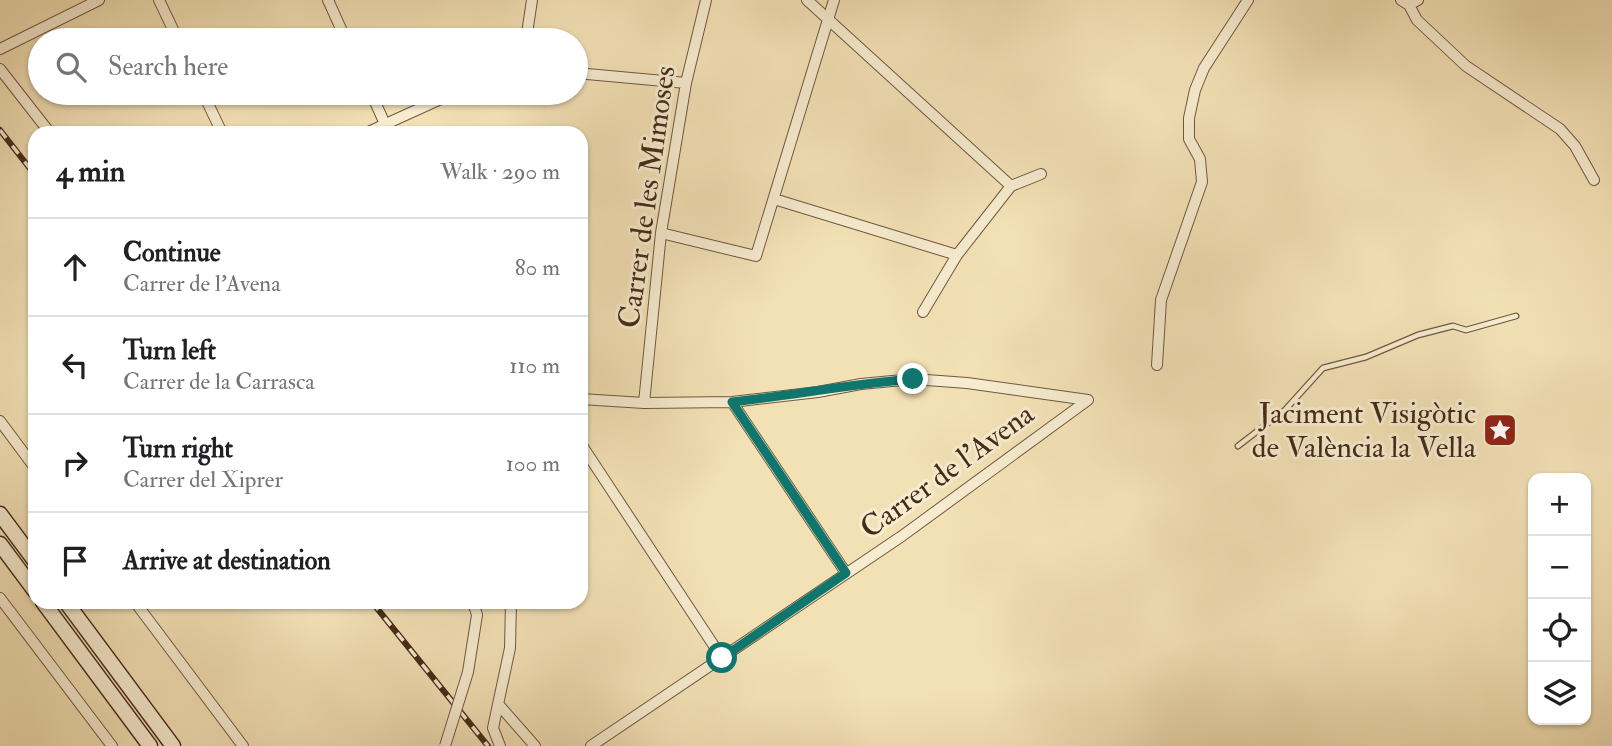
<!DOCTYPE html>
<meta charset="utf-8">
<style>
:root{--surface:#fff;--page:#f2f2f2;--text:#202124;--muted:#757577;--line:#e0e0e0}
body{margin:0;font-family:"IM FELL Double Pica",serif;background:var(--page);color:var(--text)}
.controls{position:absolute;right:21px;bottom:21px;display:grid;overflow:hidden;border-radius:14px;box-shadow:0 2px 5px #0004}
.controls button{width:63px;height:63px;display:grid;place-items:center;padding:0;border:0;border-bottom:2px solid var(--line);background:var(--surface);color:var(--text);font:35px sans-serif}
.stop{position:absolute;width:21px;height:21px;margin:-16px;border:5px solid #0f766e;border-radius:50%;background:#fff}
.stop.end{background:#0f766e;border-color:#fff;box-shadow:0 2px 7px #0008}
.list{margin:0;padding:0;list-style:none}
h2{display:flex;justify-content:space-between;align-items:center;height:91px;margin:0;padding:0 28px;font-size:30px}
h2 small{font-size:23px;font-weight:400;color:var(--muted)}
.list li{display:grid;grid-template-columns:46px 1fr auto;gap:21px;align-items:center;box-sizing:border-box;height:98px;padding:0 28px;border-top:2px solid var(--line)}
.list b{display:block;font-size:26px;white-space:nowrap}
.list p{margin:0;font-size:23px;white-space:nowrap;color:var(--muted)}
.list em{font-size:23px;font-style:normal;color:var(--muted)}
.icon{flex:none;width:38px;height:38px;fill:none;stroke:currentColor;stroke-width:2;stroke-linecap:round;stroke-linejoin:round}
.map{position:relative;flex:none;width:1612px;height:746px;overflow:hidden}
.search{position:absolute;background:var(--surface);box-shadow:0 2px 5px #0004;left:28px;top:28px;width:560px;height:77px;display:flex;align-items:center;gap:18px;box-sizing:border-box;padding:0 24px;border-radius:38px;color:var(--muted);font-size:26px}
.panel{position:absolute;background:var(--surface);box-shadow:0 2px 5px #0004;left:28px;top:126px;width:560px;height:483px;border-radius:21px}
.map>svg:first-child{display:block}
</style>
<div class="map">
<svg width="1612" height="746" viewBox="0 0 1612 746">
<rect width="100%" height="100%" fill="#f3e1b6"/>
<filter id="stains"><feTurbulence type="fractalNoise" baseFrequency=".00286" numOctaves="4"/><feColorMatrix values="0 0 0 0 .2 0 0 0 0 .09 0 0 0 0 .02 0 0 0 .5 -.17"/></filter>
<radialGradient id="worn" r=".72"><stop offset=".6" stop-color="#630" stop-opacity="0"/><stop offset="1" stop-color="#630" stop-opacity=".3"/></radialGradient>
<g fill="none" stroke-linecap="round" stroke-linejoin="round">
<g stroke="#70583f" stroke-width="7">
<path id="lane" d="M1238,446L1285,410L1323,368L1366,357L1418,335L1453,326L1466,330L1516,316"/>
</g>
<g stroke="#70583f" stroke-width="12">
<path id="street" d="M159,0L178,40
M328,0L346,40
M807,0L1011,186
M1401,0L1409,5L1418,0
M1409,5L1417,20L1466,66L1560,129L1575,146L1594,180
M526,40L532,0
M0,49L99,0
M0,69L50,133
M576,73L686,83
M203,93L222,133
M371,93L389,133
M366,133L454,93
M774,199L957,255
M661,233L756,256L834,0
M923,312L957,255L1011,186L1041,174
M1157,365L1161,300L1202,182L1200,159L1189,139V118L1195,90L1204,68L1248,0
M581,399L644,403L732,402L818,392L861,384L913,379L967,383L1088,400
M732,402L846,573
M644,403L661,233L686,83L706,0
M0,421L35,468
M581,444L722,658
M0,598L112,746
M135,602L243,746
M468,672L477,615L473,602
M499,705L535,746
M500,746L493,728L510,648L511,602
M591,746L902,536L1088,400"/>
</g>
<g stroke="#452a17" stroke-width="17">
<path id="secondary" d="M0,514L35,561
M0,544L35,591
M43,602L150,746
M66,602L173,746"/>
</g>
<use href="#lane" stroke="#f7ecd0" stroke-width="4.5"/>
<use href="#street" stroke="#f7ecd0" stroke-width="10"/>
<use href="#secondary" stroke="#f7ecd0" stroke-width="14"/>
<g stroke="#452a17" stroke-width="6">
<path id="rail" d="M0,130L35,175
M372,602L488,746"/>
</g>
<use href="#rail" stroke="#f7ecd0" stroke-width="3.5" stroke-dasharray="10" stroke-linecap="butt"/>
<g stroke="#70583f" stroke-width="12" stroke-linecap="butt">
<path id="street-bridge" d="M445,746L468,672"/>
</g>
<use href="#street-bridge" stroke="#f7ecd0" stroke-width="10"/>
</g>
<g fill="none" stroke-linecap="round" stroke-linejoin="round">
<path stroke="#0f766e" stroke-width="9" d="M722,658L846,573L732,402C793,395 852,384 913,379"/>
</g>
<defs>
<g id="sight-square" transform="scale(1.75)"><rect x="-9" y="-9" width="18" height="18" rx="4" fill="#8f2418" stroke="#f7ecd0"/><path d="M0-6L1.8-2.2L6-1.7L2.9 1.2L3.7 5.4L0 3.3L-3.7 5.4L-2.9 1.2L-6-1.7L-1.8-2.2Z" fill="#fff"/></g>
</defs>
<g fill-rule="evenodd">
<use href="#sight-square" x="1500" y="430"/>
</g>
<g text-anchor="middle" dominant-baseline="central" stroke-width="6" stroke-linejoin="round" paint-order="stroke">
<g font-size="30" fill="#452a17" stroke="#f7ecd0">
<text transform="translate(647 197) rotate(-82)">Carrer de les Mimoses</text>
<text transform="translate(947 471) rotate(-36)">Carrer de l'Avena</text>
</g>
<g font-size="30" fill="#452a17" stroke="#f7ecd0" text-anchor="end">
<text x="1476" y="413">Jaciment Visigòtic<tspan x="1476" dy="34">de València la Vella</tspan></text>
</g>
</g>
<rect width="100%" height="100%" filter="url(#stains)"/>
<rect width="100%" height="100%" fill="url(#worn)"/>
</svg>
<div class="controls">
<button>+</button>
<button>−</button>
<button><svg class="icon" aria-label="locate" viewBox="0 0 24 24"><circle cx="12" cy="12" r="6"/><path d="M12 2v4M12 18v4M2 12h4M18 12h4"/></svg></button>
<button><svg class="icon" aria-label="layers" viewBox="0 0 24 24"><path d="M12 4l9 5-9 5-9-5zM3 14l9 5 9-5"/></svg></button>
</div>
<div class="stop" style="left:722px;top:658px"></div>
<div class="stop end" style="left:913px;top:379px"></div>
<div class="search"><svg class="icon" aria-label="search" viewBox="0 0 24 24"><circle cx="10" cy="10" r="6"/><path d="M15 15l6 6"/></svg>Search here</div>
<section class="panel">
<h2>4 min<small>Walk · 290 m</small></h2>
<ul class="list">
<li><svg class="icon" aria-label="ahead" viewBox="0 0 24 24"><path d="M12 20V5M6 11l6-6 6 6"/></svg><div><b>Continue</b><p>Carrer de l'Avena</p></div><em>80 m</em></li>
<li><svg class="icon" aria-label="left" viewBox="0 0 24 24"><path d="M17 20v-9H6M10 6l-5 5 5 5"/></svg><div><b>Turn left</b><p>Carrer de la Carrasca</p></div><em>110 m</em></li>
<li><svg class="icon" aria-label="right" viewBox="0 0 24 24"><path d="M7 20v-9h11M14 6l5 5-5 5"/></svg><div><b>Turn right</b><p>Carrer del Xiprer</p></div><em>100 m</em></li>
<li><svg class="icon" aria-label="arrive" viewBox="0 0 24 24"><path d="M6 21V4h12l-3 4 3 4H6"/></svg><div><b>Arrive at destination</b></div></li>
</ul>
</section>
</div>
